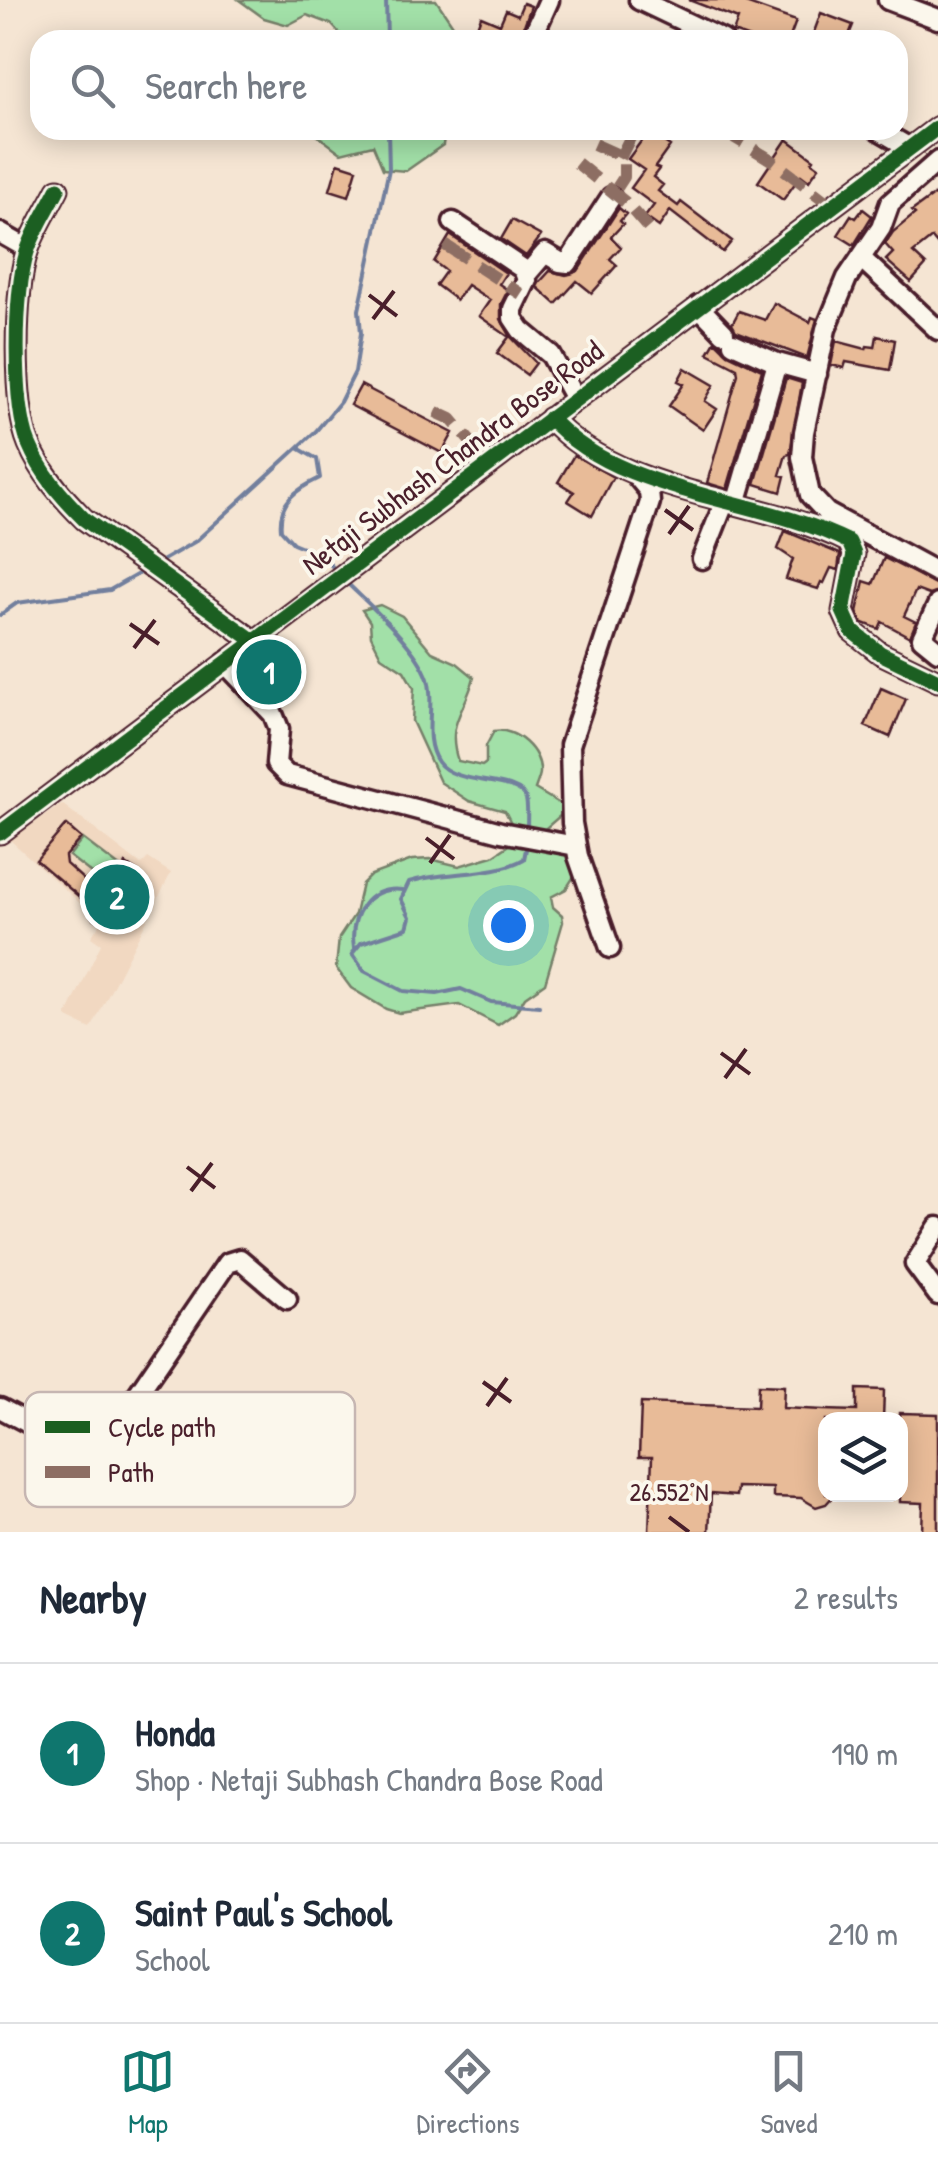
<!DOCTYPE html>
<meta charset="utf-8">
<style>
:root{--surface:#fff;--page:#f2f2f3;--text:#1f2937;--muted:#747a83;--line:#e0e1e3;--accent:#0f766e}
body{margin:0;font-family:"Patrick Hand",sans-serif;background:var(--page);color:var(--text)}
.controls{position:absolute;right:30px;bottom:30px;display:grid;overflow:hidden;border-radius:20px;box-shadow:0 5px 25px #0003}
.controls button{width:90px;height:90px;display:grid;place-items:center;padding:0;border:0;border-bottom:2px solid var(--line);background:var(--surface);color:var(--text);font:50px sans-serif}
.you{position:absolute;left:508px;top:925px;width:35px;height:35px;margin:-25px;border:8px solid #fff;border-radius:50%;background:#1a73e8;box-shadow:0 0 0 15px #1a73e833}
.badge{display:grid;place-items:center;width:65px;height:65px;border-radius:50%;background:var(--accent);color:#fff;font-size:32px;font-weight:700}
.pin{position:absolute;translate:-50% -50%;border:5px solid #fff;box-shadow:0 2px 10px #0006}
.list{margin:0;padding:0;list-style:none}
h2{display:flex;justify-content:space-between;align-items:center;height:130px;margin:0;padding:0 40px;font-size:42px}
h2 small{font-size:32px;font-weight:400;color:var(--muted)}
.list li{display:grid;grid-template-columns:65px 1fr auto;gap:30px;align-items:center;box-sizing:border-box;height:180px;padding:0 40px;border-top:2px solid var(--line)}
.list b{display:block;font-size:38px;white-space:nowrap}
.list p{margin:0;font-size:32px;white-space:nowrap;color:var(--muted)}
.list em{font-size:32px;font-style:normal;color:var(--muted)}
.icon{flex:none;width:55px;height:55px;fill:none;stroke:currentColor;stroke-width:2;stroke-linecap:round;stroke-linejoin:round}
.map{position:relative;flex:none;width:938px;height:1532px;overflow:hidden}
.search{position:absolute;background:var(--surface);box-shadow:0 5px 25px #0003;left:30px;right:30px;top:30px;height:110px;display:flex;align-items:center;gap:25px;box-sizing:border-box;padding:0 35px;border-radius:30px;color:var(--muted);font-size:38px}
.sheet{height:490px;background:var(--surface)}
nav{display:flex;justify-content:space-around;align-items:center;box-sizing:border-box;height:140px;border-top:2px solid var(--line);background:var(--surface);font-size:28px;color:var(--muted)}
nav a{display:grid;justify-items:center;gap:5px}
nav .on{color:var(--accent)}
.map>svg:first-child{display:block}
</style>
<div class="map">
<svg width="938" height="1532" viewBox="0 0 938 1532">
<rect width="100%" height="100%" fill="#f5e5d3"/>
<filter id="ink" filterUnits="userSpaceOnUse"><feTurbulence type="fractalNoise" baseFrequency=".01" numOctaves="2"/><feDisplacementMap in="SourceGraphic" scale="20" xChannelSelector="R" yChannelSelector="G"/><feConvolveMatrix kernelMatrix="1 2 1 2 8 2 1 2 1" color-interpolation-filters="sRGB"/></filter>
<g filter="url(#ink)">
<path fill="#f1d8c1" d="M62,804L141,865L148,858L171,873L91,1029L66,1017L101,944L91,937L101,922L10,840Z"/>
<path fill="#a2e0a8" stroke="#76806a" stroke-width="2.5" d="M239,0H436L463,40H346L331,24L307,15L288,25L264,18Z
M310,130H445L443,145L406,171L383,169L373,145L341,153Z
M380,605L402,616L432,652L457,663L474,677C466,711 445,723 458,761L482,766L486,763V746L494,731C515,727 542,751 540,773C540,776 536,786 535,789L565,807L561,815L546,828L566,854L575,875L566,889L551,897L553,907L562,915L563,922L545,983L525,997L515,1013L498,1025L459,1005L399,1013L386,1009L351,988L336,968L339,938L355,914L362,884L371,875L412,860L430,859L459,866L493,856L508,846L513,827L505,811L469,801L440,782L412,721L414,688L404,671L381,656L371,636L370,622L362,610Z
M83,839L121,868L108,886L69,856Z"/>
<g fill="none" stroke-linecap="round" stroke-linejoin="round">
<path stroke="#727f9d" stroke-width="4" d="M386,0L387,40
M298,448L317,459L320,478C297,489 278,501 281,530L293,543L322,555L338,573
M158,563L196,541L316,431L340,402L355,372L361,333L359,310L389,169L388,130
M344,580C369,605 417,646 428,679C436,706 421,737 438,762C455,787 521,776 526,799C528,807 527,820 527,829
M0,615L17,603L110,590L145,570
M527,844L524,859C495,876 445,871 409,882L401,899L410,917L407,928L361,943L352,954L364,971L403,991L437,994L461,989L491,1002L539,1006
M354,948C349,915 368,886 402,890"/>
</g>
<path fill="#e8bb98" stroke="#4a1f2b" stroke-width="2.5" d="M689,0H737L796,21L789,40H755L733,32L738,19Z
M523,3L531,6L519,40L473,38L481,16L500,24L506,10L518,15Z
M821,13L853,25L847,40H811Z
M628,130H662L657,137L670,146L655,167L659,169L653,177L663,185L658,191L678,206L681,202L732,241L723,252L670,211L659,227L645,217L654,205L631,188L644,170L628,159L642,140Z
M787,139L814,159L812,162L819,167L809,181L801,175L783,200L758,182Z
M338,163L357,169L349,196L330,190Z
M938,192V245L932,238L913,253L926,265L911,282L886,260L893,253L885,244L893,232L915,214L912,211Z
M619,208L626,214L620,221L623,224L611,237L621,247L610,259L617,265L592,293L577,281L556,304L537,287L539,283L550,271L566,275L578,271Z
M863,209L872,216L854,245L838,235L851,215L856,218Z
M512,220L541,236L526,256L501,239Z
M450,235L506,273L499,284L508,290L501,304V319L511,337L536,363L527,375L497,353L509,337L479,316L490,300L467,285L456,300L436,285L446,271L434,262Z
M774,303L810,322L812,317L817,319L807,358L736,331L732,324L739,311L765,320Z
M877,336L895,340L890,370L846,362L844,368L831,365L836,341L866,349L867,346L875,347Z
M715,341L728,354L762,370L727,489L707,483L738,374L737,368L708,353Z
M685,368L714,385L705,401L717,409L703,430L669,406L684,384L678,381Z
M786,378L802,383L790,454L786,455L780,475L785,476L781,492L755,484Z
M361,385L453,433L442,453L350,405Z
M574,455L613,477L592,516L568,501L574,492L558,482Z
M785,531L840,554L838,570L831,568L824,583L821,582L818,589L786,579L793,559L778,549Z
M884,558L938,585V592L929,595L916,590L904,616L916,622L910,637L882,622L879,629L861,622L857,612L864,581L873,584Z
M881,688L906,699L890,737L865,726Z
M66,825L81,838L65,856L66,864L104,898L126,864L138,872L121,898L118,896L97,920L92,917L96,911L36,860Z
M758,1385L784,1386L783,1408L824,1410L857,1411V1389L884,1390L883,1420H826V1494H835L826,1504L816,1507L801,1498L773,1497V1488L737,1487L736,1496L711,1494L709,1532H649L652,1457H639L641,1403L757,1407Z
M900,1413L938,1414V1532H922L923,1503L900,1502Z"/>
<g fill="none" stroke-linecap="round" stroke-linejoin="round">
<g stroke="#4a1f2b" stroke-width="25">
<path id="minor" d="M639,0L723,40
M888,0L938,19
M531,40L549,0
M879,130L910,148
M938,161L890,203L881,228L847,278L826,329L804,432L802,457L810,495L827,513L938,573
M58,189C48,209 34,230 27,252C14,291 13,407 29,444C41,473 62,497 84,519L254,641
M453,222L523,269L527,280L513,309V318L521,330L551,355L575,399
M0,233L28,249
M861,258L938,330
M527,274L545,253L560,262L568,263L611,197
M698,306L724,333
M733,343L777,363L817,374
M550,418C617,495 761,497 849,542L854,554L843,611L852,631L880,653L938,681
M736,504L777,363
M702,559L725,501
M938,604L922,638L938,651
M225,663L273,714L279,729L276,764L287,775L501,832L576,846
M0,833L938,127
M610,948L578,856L572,823L570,745L650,502L649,491L634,473
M938,1227L915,1264L938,1295
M0,1408L88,1455L97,1449L122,1417L227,1263L240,1259L287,1299"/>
</g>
<use href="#minor" stroke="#fbf7ec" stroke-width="18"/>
<path stroke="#8d6e63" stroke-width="12" stroke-dasharray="25 12" stroke-linecap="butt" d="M722,130L773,161L832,206
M594,144L614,153L624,164V177L611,197
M620,158L634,130
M577,163L625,202L648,228
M445,245L521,294
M436,412L451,419L489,463"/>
<g stroke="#fbf7ec" stroke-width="21">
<path id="cycleway" d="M58,189C48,209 34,230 27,252C14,291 13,407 29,444C41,473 62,497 84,519L254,641
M550,418C617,495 761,497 849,542L854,554L843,611L852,631L880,653L938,681
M0,833L938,127"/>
</g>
<use href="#cycleway" stroke="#1b5e20" stroke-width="15"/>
</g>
</g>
<path fill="none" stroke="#4a1f2b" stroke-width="4" d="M369,295L397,316M373,319L394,291M665,510L693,530M669,534L689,506M130,624L159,644M134,648L155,620M426,838L454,859M430,863L450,835M721,1053L750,1074M725,1078L746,1049M187,1167L215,1188M191,1191L212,1163M483,1382L511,1402M487,1406L507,1378M669,1517L689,1532"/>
<g text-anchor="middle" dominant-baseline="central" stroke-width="8" stroke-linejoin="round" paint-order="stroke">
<g font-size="30" fill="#4a1f2b" stroke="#fbf7ec">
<text transform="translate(452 457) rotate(-37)">Netaji Subhash Chandra Bose Road</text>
</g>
</g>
<rect x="25" y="1392" width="330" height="115" rx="15" fill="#fbf7ec" stroke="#c6b6b2" stroke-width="2.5"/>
<rect x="45" y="1421" width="45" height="12" fill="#1b5e20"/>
<rect x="45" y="1466" width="45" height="12" fill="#8d6e63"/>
<g font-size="28" fill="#4a1f2b">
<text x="108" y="1437">Cycle path</text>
<text x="108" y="1482">Path</text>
</g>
<g font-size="25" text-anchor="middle" fill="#4a1f2b" stroke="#fbf7ec" stroke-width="8" stroke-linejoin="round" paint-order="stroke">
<text x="669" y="1501">26.552°N</text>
</g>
</svg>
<div class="controls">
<button><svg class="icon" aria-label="layers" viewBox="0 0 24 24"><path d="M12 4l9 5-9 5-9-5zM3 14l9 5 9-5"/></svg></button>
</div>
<div class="you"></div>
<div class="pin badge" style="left:269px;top:672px">1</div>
<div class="pin badge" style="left:117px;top:897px">2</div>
<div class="search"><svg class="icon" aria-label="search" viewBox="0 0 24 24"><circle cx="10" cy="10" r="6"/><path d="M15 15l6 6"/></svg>Search here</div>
</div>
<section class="sheet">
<h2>Nearby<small>2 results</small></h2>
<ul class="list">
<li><span class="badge">1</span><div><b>Honda</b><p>Shop · Netaji Subhash Chandra Bose Road</p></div><em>190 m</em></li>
<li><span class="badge">2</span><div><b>Saint Paul's School</b><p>School</p></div><em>210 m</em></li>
</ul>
</section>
<nav>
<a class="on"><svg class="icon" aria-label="map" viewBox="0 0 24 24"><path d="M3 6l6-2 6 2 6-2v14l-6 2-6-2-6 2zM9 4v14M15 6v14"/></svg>Map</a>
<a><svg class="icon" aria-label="directions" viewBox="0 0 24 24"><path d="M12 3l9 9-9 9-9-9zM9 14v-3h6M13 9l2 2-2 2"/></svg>Directions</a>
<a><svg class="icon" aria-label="saved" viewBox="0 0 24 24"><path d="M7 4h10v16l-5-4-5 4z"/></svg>Saved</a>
</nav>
